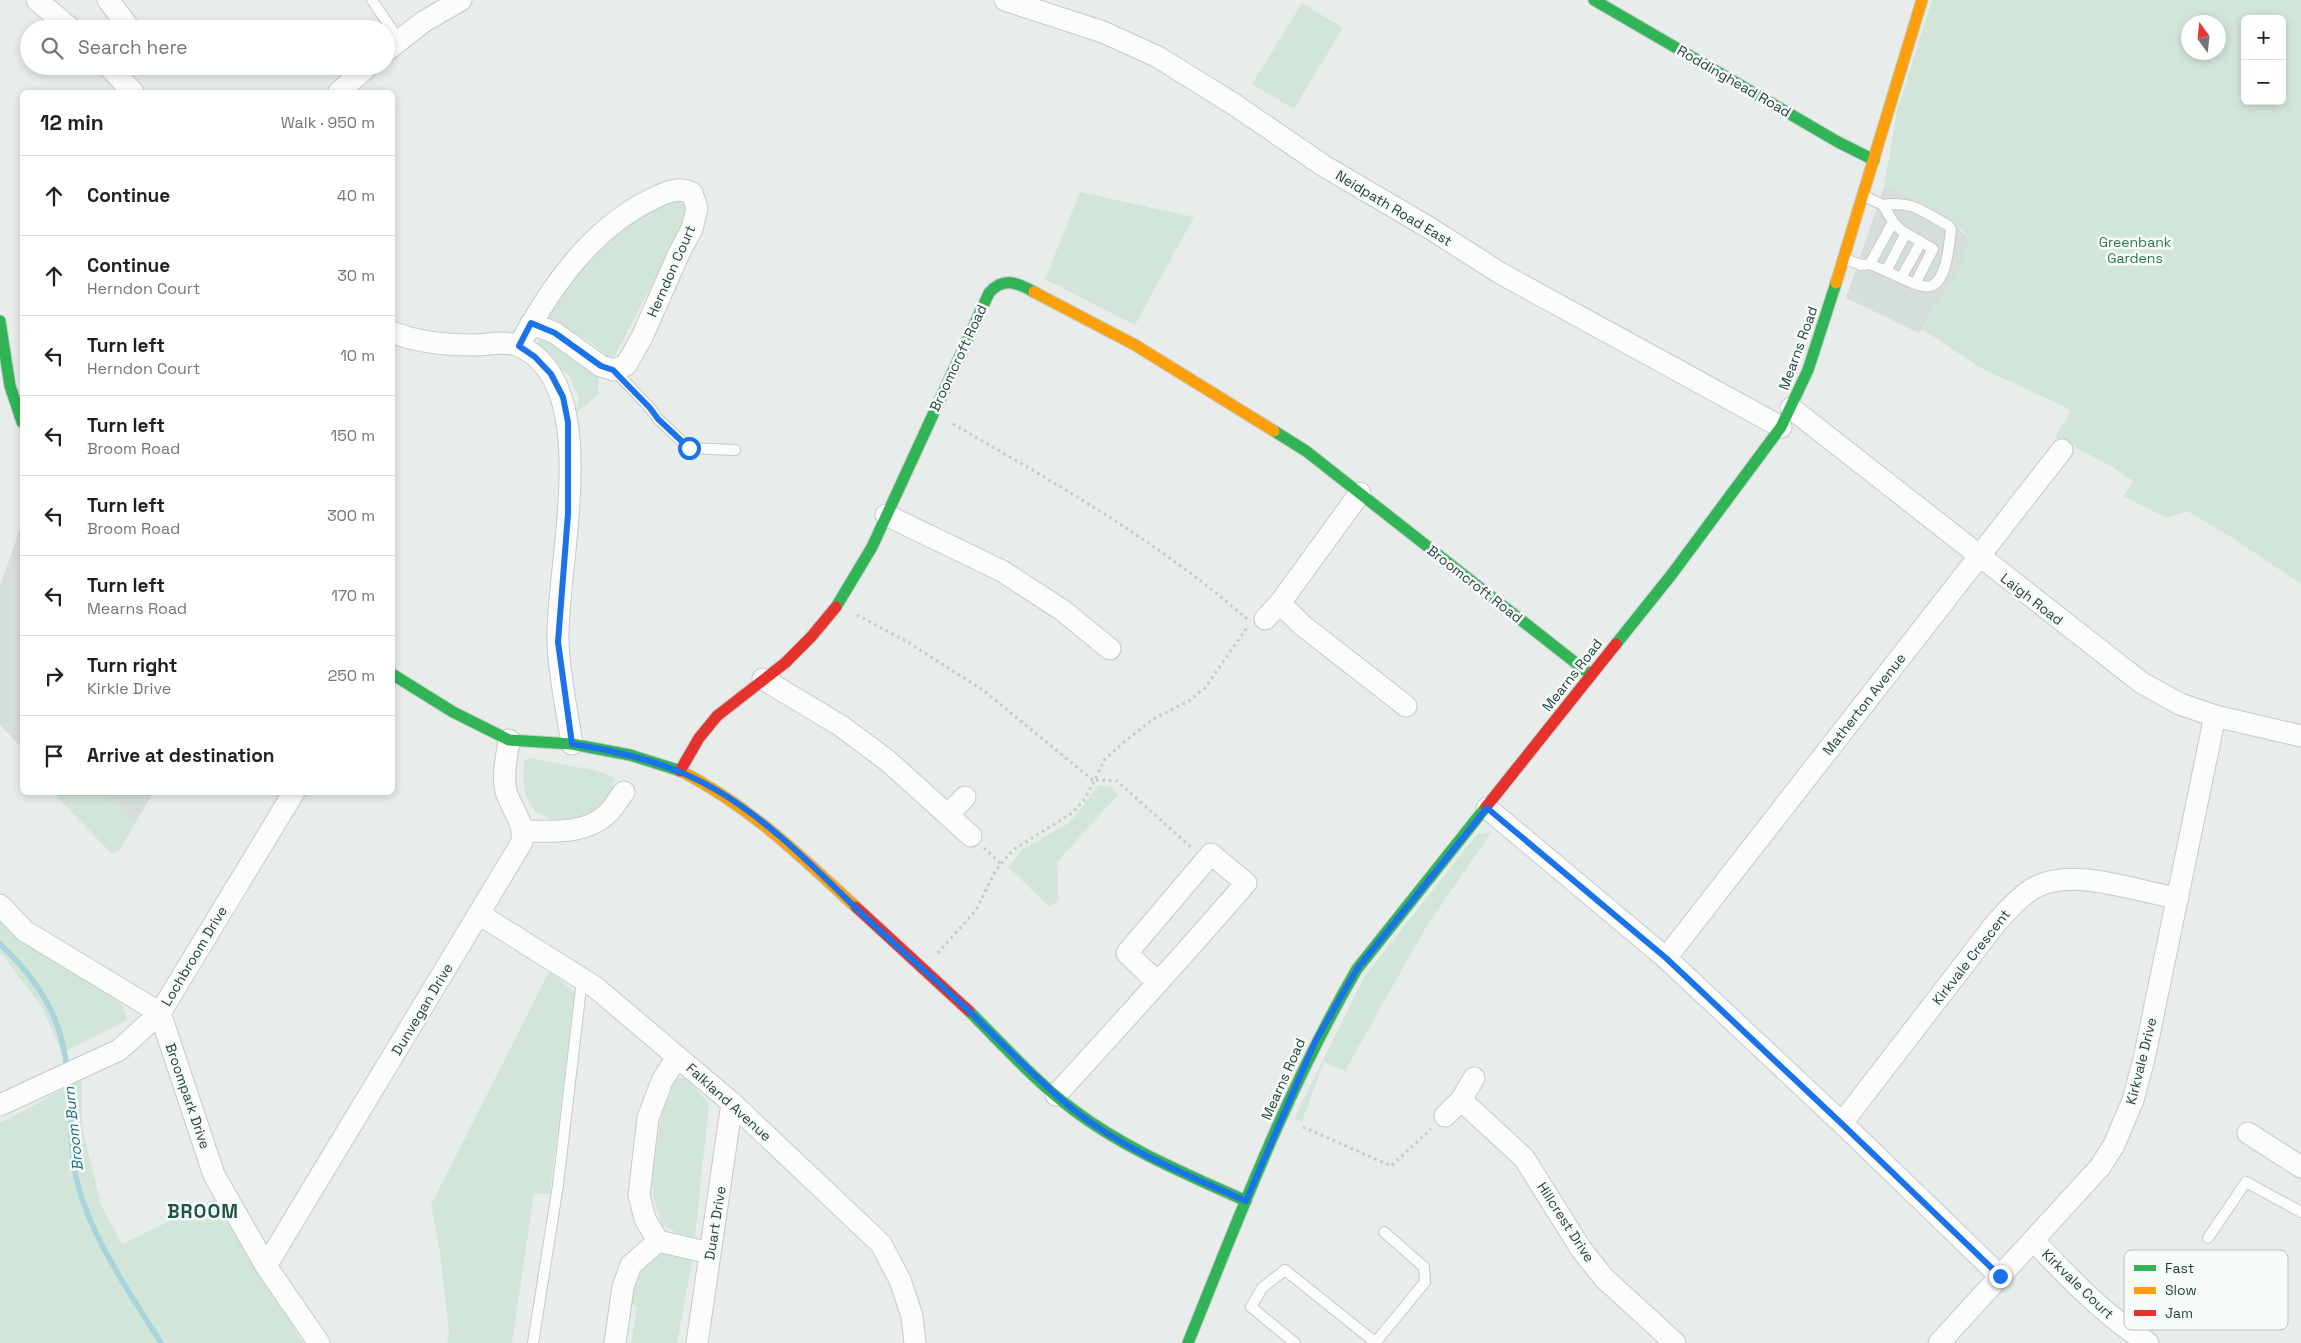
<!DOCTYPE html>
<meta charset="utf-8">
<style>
:root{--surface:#fff;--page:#f6f6f6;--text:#202124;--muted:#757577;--line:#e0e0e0}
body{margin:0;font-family:"Space Grotesk",sans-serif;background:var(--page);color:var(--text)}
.controls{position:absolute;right:15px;top:15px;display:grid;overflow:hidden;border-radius:8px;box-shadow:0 2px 8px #0003}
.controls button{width:45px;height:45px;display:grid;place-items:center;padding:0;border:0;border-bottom:1px solid var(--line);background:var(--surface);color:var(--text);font:25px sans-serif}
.compass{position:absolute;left:2181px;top:15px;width:45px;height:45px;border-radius:50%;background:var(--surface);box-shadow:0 2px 8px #0003;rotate:345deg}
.stop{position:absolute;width:15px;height:15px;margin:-11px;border:4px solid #1a73e8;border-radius:50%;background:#fff}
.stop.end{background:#1a73e8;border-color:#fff;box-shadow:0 1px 5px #0008}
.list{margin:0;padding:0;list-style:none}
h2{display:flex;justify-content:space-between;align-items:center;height:65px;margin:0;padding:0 20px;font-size:21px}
h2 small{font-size:16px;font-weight:400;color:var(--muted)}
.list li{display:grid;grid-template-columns:32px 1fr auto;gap:15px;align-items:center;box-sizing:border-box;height:80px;padding:0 20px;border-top:1px solid var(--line)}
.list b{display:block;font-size:19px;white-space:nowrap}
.list p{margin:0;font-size:16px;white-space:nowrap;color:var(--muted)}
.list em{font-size:16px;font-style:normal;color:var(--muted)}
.icon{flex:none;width:28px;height:28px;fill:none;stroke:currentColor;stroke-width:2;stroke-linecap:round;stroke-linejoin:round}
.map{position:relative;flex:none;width:2301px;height:1343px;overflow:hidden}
.search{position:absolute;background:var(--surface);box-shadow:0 2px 8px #0003;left:20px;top:20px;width:375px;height:55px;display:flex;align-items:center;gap:12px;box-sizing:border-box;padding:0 18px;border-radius:28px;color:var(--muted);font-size:19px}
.panel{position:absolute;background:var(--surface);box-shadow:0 2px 8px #0003;left:20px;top:90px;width:375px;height:705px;border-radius:8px}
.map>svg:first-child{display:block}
</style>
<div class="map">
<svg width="2301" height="1343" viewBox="0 0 2301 1343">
<rect width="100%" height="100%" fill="#e8edeb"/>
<path fill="#d6dedb" d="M1888,186L1954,221L1962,232L1970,239L1959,270L1919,333L1846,298L1884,187Z
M22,523V748L0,725V586Z
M66,793H153L120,849Z"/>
<path fill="#d1e6d8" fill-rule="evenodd" d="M1932,0H2301V584L2231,537L2187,511L2167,518L2123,496L2133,481L2111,466L2055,437L2071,410L1979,367L1922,329L1959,270L1970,239L1954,221L1888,186L1884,187L1897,111ZM2245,19H2282V101H2245ZM2188,22H2218V52H2188Z
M1302,3L1343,28L1294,109L1252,84Z
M1080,192L1194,217L1135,325L1045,279Z
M675,197L688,206L678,235L613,359L606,357L593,344L548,319L545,312L612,232Z
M540,336L557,342L598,374L599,394L575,414L579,398L569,376L536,347Z
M529,758L598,771L615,778L609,802C563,833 517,827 524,761Z
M1099,785L1112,787L1118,795L1057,862L1058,901L1049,907L1008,867L1023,849L1069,823Z
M53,793H102L135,823L120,849L112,854Z
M1491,833L1426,927L1345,1071L1324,1062L1302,1121L1294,1119L1364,977L1477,834Z
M0,919L122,1005L128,1020L62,1053L43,1009L2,954L0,956Z
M550,970L575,993L550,1193L534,1194L512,1343H447L449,1333L440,1252L431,1205Z
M675,1078H686L709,1104L695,1237L679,1234L662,1225L654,1200L651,1179L662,1111Z
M81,1080L82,1127L101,1205L122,1244L215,1199L303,1343H0V1123Z
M675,1252L693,1257L677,1343H631L637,1306L626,1302C636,1269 638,1257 675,1252Z"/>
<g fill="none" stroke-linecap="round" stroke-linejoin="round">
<path stroke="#a9d4db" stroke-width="5.5" d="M0,944C38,980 62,1017 67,1070
M68,1079C71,1106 70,1133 73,1159C81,1225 127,1288 161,1343"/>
<g stroke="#c5cac8" stroke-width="12">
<path id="lane" d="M372,0L399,40
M1883,205C1912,200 1924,212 1949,226L1951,230C1949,244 1947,282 1930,286C1926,288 1919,285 1915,284
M1845,259L1861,265L1870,264L1915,284L1933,249L1901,230L1893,222L1883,205L1864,196
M1870,264L1893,222
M1886,271L1906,233
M1901,278L1921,242
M613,369L650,408L658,419L689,448L735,450
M2208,1238L2246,1182L2301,1212
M533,1343L558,1185L582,979
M1295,1343L1251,1307L1262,1288L1285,1270L1376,1343
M1375,1343L1425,1282L1424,1267L1384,1232"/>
</g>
<g stroke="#c5cac8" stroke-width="23">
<path id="street" d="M37,0L71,29
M108,0L130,29
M1005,0L1103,32L1158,57L1235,105L1324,166L1428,227L1500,273L1781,427
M386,51L423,22L461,0
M108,66L133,92
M339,92L368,66
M392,332C418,343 447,345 474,345C489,345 505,340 519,346C606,384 555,569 558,642C559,676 567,710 572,744
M519,346C550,288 590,230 650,200C664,193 678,186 692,193L697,208L692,229L680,251L642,337L626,365L614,370L601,366L555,333L531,323
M1791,408L2142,683L2180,704L2215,716L2301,736
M886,515L1002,571L1062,610L1110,649
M1280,603L1302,625L1406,706
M1265,619L1280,603L1360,493
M763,679L841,726L888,761L971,836
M1487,808L1666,958L1842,1123L2000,1276
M949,814L965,797
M524,831C551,831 585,835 607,814C613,809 618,799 624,792
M0,905L25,931L160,1013L214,1175L266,1266L319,1343
M479,914L595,987L732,1103L881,1244L900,1280L912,1316L915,1343
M1666,958L2062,450
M1056,1095C1120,1025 1184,955 1246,883L1211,854L1127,953L1158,983
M1461,1100L1524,1158L1581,1249L1604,1278L1675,1343
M0,1105L119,1050L160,1013L294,792
M1445,1116L1461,1100L1474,1078
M1842,1123L1996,923C2007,911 2018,898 2032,889C2072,865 2136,892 2178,898
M2248,1133L2301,1167
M2033,1240C2069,1278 2104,1315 2148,1343
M658,1241L710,1253
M266,1266L522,842C525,822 511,809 506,791C502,775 507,756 509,740
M615,1343L623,1287L631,1265L658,1241L645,1219L639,1195L648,1118L662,1081L677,1057
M697,1343L732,1103
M1939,1343L2100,1167L2114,1145L2133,1100L2144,1059L2215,716"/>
</g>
<g stroke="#c3cbc8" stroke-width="13">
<path id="fast" d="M1594,0L1838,142L1874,160
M0,321L10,386L22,422
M1274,431L1306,451L1591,675
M836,607L872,547L989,293C1003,276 1018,283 1034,292
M1616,644L1672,574L1781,427L1808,370L1836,283
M392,674L453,712L509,740L572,744L630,755L681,771
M969,1011C1003,1045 1036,1082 1075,1111C1125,1149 1189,1175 1246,1201
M1188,1343C1239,1217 1288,1087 1357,969L1486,807"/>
</g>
<g stroke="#c3cbc8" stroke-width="13">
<path id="slow" d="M1836,283L1922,0
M1034,292L1135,345L1274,431
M681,771C752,808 798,854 856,907"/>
</g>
<g stroke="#c3cbc8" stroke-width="13">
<path id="jam" d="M680,771L699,738L717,716L785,663L811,637L836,607
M1486,807L1616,644
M856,907L969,1011"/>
</g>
<path stroke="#c3ccca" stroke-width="3" stroke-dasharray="2.5 4" stroke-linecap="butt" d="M953,424C1052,481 1161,543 1247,619
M857,615L909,643L983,690L1095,782
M1096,780L1117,781L1192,848
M984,848L1001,864
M938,953L976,910L996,870L1013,850L1072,813L1085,799L1105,759L1123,743L1153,719L1189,701L1205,688L1248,626
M1303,1127L1391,1166L1431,1129"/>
<use href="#lane" stroke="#fcfcfc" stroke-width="10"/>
<use href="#street" stroke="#fcfcfc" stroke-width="21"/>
<use href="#fast" stroke="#30b455" stroke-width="11"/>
<use href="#slow" stroke="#ff9f0a" stroke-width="11"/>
<use href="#jam" stroke="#e5322d" stroke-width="11"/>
</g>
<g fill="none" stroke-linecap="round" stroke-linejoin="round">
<path stroke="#1a73e8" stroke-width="6" d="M689,448L658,419L650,408L613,370L601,366L555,333L531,323L519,346L535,357L551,374L563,397L568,422V514L558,642L572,744C623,752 673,764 718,791C770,822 814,867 857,909C893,944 932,976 968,1010C1003,1044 1036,1079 1074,1110C1125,1151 1188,1175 1246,1201L1315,1042L1357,969L1487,808L1666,958L1842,1124L2000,1276"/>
</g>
<g text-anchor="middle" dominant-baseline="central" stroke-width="5" stroke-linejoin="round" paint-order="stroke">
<g font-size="14" fill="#24423a" stroke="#f7fbf9">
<text transform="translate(1734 81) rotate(30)">Roddinghead Road</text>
<text transform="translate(1394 208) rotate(31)">Neidpath Road East</text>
<text transform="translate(671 271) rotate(-66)">Herndon Court</text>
<text transform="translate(1798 348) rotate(-70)">Mearns Road</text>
<text transform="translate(958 358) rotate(-65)">Broomcroft Road</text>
<text transform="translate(1475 584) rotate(38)">Broomcroft Road</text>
<text transform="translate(2032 599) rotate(38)">Laigh Road</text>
<text transform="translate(1572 675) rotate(-52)">Mearns Road</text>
<text transform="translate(1864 704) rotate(-52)">Matherton Avenue</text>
<text transform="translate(194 956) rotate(-59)">Lochbroom Drive</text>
<text transform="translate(1971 957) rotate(-52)">Kirkvale Crescent</text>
<text transform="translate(422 1009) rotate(-59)">Dunvegan Drive</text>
<text transform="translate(2141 1061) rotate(-76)">Kirkvale Drive</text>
<text transform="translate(1283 1079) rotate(-66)">Mearns Road</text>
<text transform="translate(188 1096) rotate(71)">Broompark Drive</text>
<text transform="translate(729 1102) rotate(42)">Falkland Avenue</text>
<text transform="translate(1566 1222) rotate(57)">Hillcrest Drive</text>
<text transform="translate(715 1223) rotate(-81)">Duart Drive</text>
<text transform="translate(2078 1284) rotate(44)">Kirkvale Court</text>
</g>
<g font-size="14" fill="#2d7a4b" stroke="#f7fbf9">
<text x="2135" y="242">Greenbank<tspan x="2135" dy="16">Gardens</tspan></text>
</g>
<g font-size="15" font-style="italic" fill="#1c6f80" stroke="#f7fbf9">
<text transform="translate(73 1129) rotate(-96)">Broom Burn</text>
</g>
<g font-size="19" font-weight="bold" letter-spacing="1" fill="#1f5548" stroke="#f7fbf9">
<text x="203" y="1211">BROOM</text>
</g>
</g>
<rect x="2124" y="1250" width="164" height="80" rx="8" fill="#f7fbf9" stroke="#b8c4c0" stroke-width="1"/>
<rect x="2134" y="1265" width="22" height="6" fill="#30b455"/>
<rect x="2134" y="1287" width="22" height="7" fill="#ff9f0a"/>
<rect x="2134" y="1310" width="22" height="6" fill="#e5322d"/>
<g font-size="14" fill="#24423a">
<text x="2165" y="1273">Fast</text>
<text x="2165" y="1295">Slow</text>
<text x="2165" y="1318">Jam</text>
</g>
</svg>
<div class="controls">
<button>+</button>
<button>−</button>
</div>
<svg class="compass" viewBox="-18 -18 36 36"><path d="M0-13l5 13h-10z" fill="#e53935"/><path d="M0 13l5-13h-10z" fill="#757577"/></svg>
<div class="stop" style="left:689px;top:448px"></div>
<div class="stop end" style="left:2000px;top:1276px"></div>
<div class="search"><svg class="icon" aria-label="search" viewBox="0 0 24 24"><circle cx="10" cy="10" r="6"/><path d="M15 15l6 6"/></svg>Search here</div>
<section class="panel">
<h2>12 min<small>Walk · 950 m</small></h2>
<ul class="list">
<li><svg class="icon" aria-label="ahead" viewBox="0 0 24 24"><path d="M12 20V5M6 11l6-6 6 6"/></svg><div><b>Continue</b></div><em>40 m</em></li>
<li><svg class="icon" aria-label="ahead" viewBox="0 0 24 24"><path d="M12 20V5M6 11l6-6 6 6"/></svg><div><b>Continue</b><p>Herndon Court</p></div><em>30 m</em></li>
<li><svg class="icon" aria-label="left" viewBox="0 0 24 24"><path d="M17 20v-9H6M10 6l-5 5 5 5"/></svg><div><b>Turn left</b><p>Herndon Court</p></div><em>10 m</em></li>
<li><svg class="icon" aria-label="left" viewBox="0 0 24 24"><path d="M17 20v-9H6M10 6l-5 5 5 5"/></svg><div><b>Turn left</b><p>Broom Road</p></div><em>150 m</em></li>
<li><svg class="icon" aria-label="left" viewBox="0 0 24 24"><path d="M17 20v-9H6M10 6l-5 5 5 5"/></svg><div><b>Turn left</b><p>Broom Road</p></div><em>300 m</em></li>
<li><svg class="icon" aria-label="left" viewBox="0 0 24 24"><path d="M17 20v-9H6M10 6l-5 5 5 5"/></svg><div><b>Turn left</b><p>Mearns Road</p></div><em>170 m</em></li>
<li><svg class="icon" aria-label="right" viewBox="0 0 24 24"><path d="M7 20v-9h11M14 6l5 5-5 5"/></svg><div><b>Turn right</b><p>Kirkle Drive</p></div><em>250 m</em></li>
<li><svg class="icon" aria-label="arrive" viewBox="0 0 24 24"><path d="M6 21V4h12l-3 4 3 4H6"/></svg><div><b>Arrive at destination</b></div></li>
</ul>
</section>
</div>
